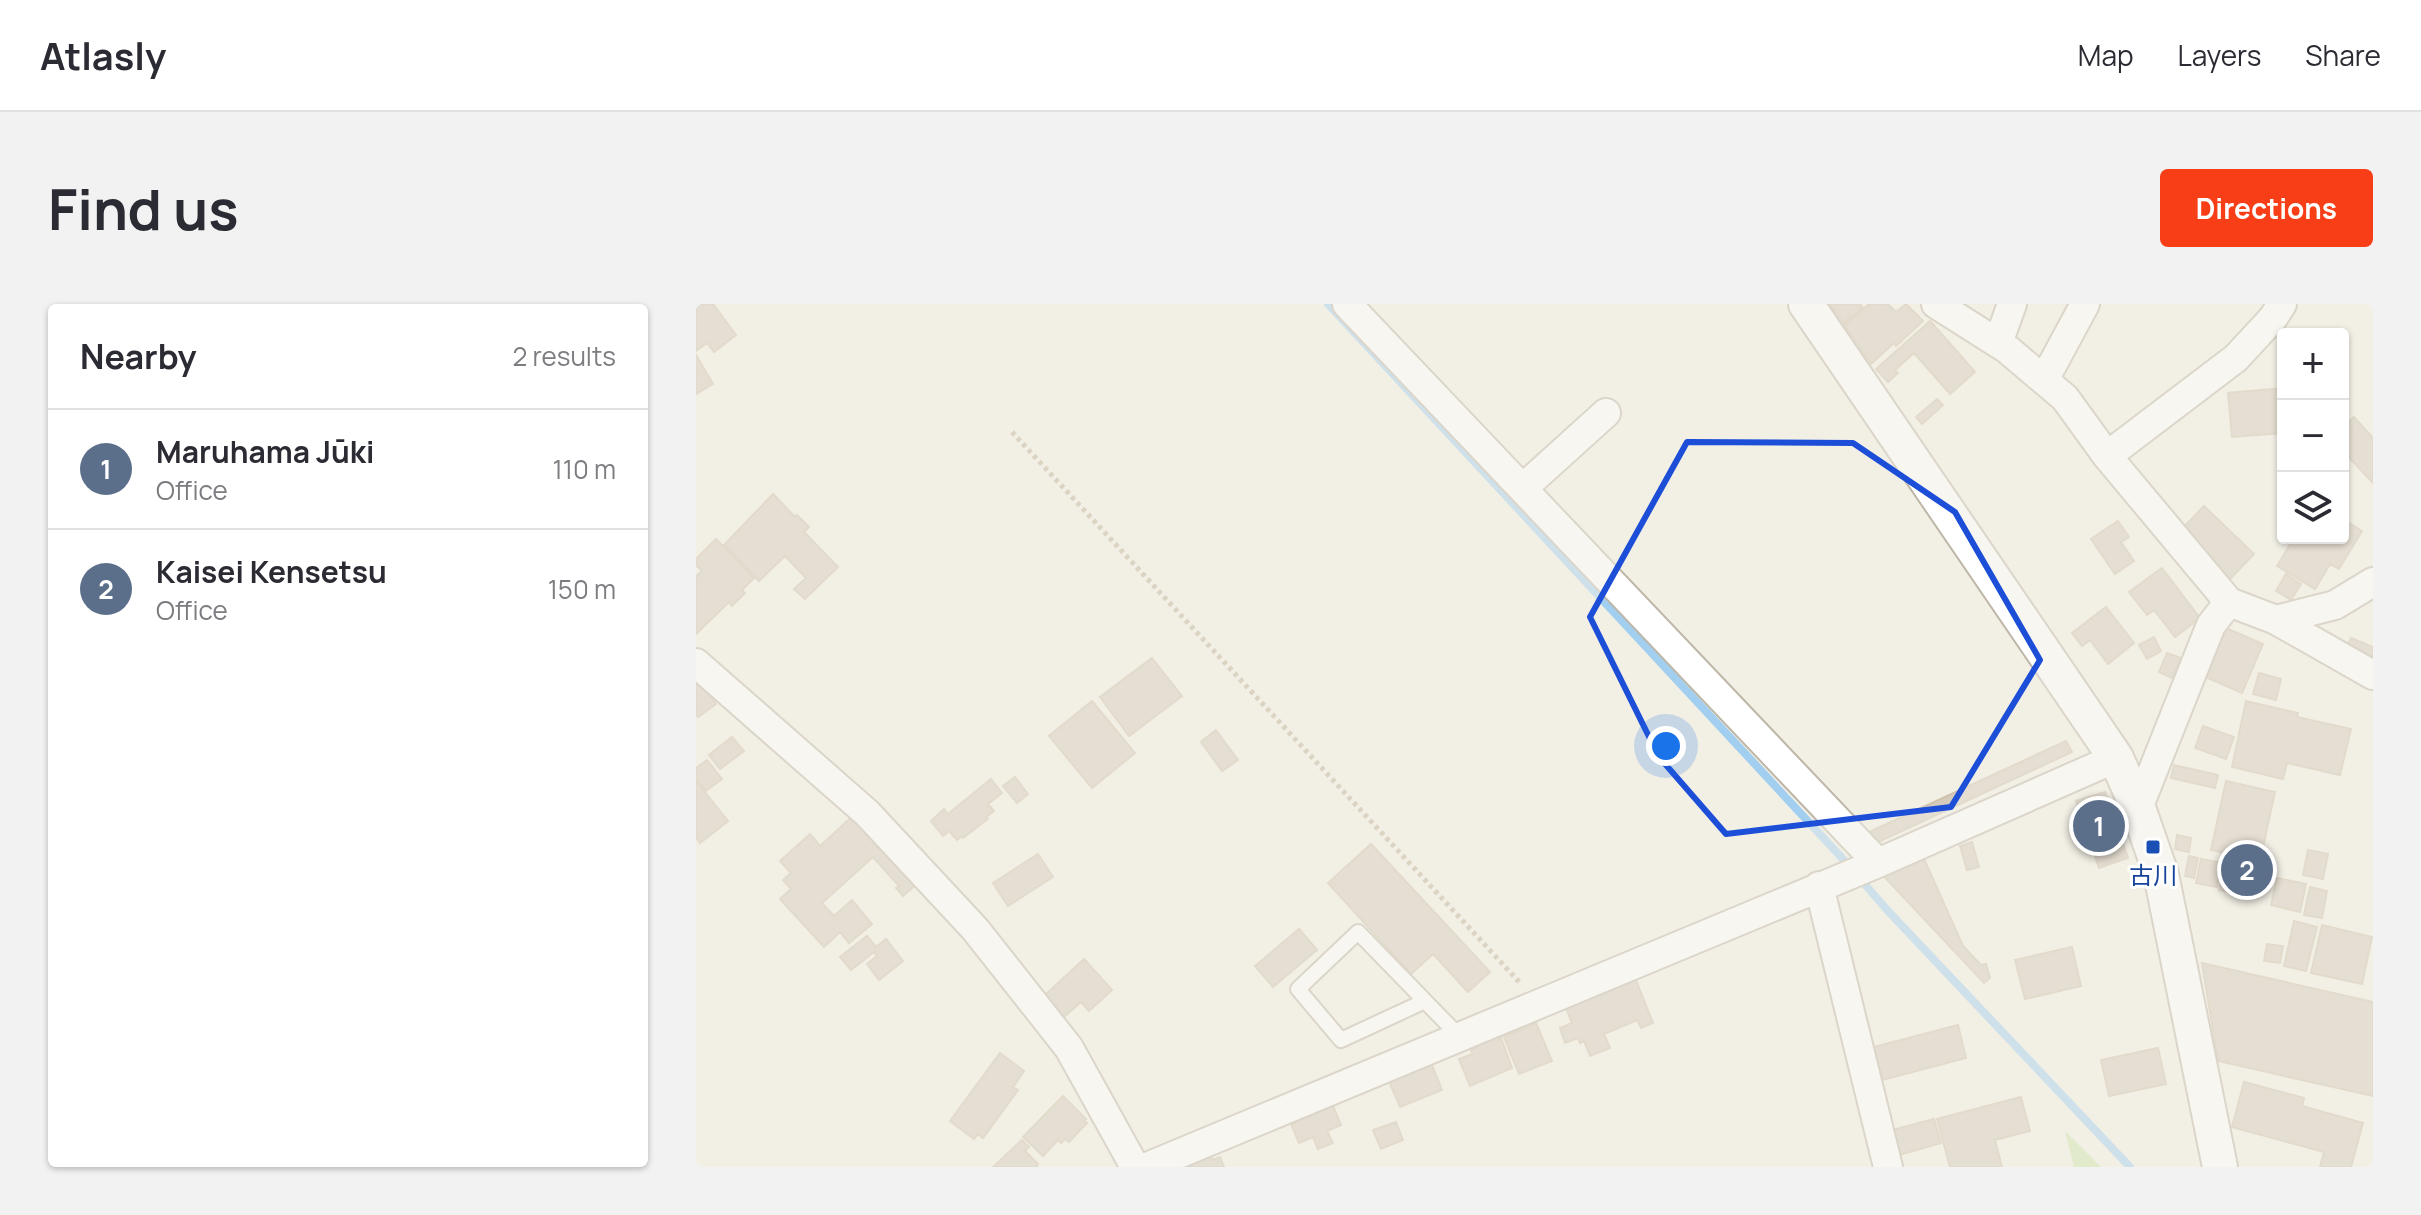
<!DOCTYPE html>
<meta charset="utf-8">
<style>
:root{--surface:#fff;--page:#f2f2f3;--text:#2b2b33;--muted:#7c7c81;--line:#e1e1e2;--accent:#f73e17}
body{margin:0;font-family:Manrope,"Noto Sans JP",sans-serif;background:var(--page);color:var(--text)}
.controls{position:absolute;right:24px;top:24px;display:grid;overflow:hidden;border-radius:8px;box-shadow:0 2px 6px #0004}
.controls button{width:72px;height:72px;display:grid;place-items:center;padding:0;border:0;border-bottom:2px solid var(--line);background:var(--surface);color:var(--text);font:40px sans-serif}
.you{position:absolute;left:970px;top:442px;width:28px;height:28px;margin:-20px;border:6px solid #fff;border-radius:50%;background:#1a73e8;box-shadow:0 0 0 12px #1a73e833}
.badge{display:grid;place-items:center;width:52px;height:52px;border-radius:50%;background:var(--accent);color:#fff;font-size:26px;font-weight:700}
.pin{position:absolute;translate:-50% -50%;border:4px solid #fff;box-shadow:0 2px 8px #0006}
.list{margin:0;padding:0;list-style:none}
h2{display:flex;justify-content:space-between;align-items:center;height:104px;margin:0;padding:0 32px;font-size:34px}
h2 small{font-size:26px;font-weight:400;color:var(--muted)}
.list li{display:grid;grid-template-columns:52px 1fr auto;gap:24px;align-items:center;box-sizing:border-box;height:120px;padding:0 32px;border-top:2px solid var(--line)}
.list b{display:block;font-size:30px;white-space:nowrap}
.list p{margin:0;font-size:26px;white-space:nowrap;color:var(--muted)}
.list em{font-size:26px;font-style:normal;color:var(--muted)}
.icon{flex:none;width:44px;height:44px;fill:none;stroke:currentColor;stroke-width:2;stroke-linecap:round;stroke-linejoin:round}
.map{position:relative;flex:none;width:1677px;height:863px;overflow:hidden;border-radius:8px}
header{display:flex;align-items:center;gap:48px;box-sizing:border-box;height:112px;padding:0 40px;background:var(--surface);border-bottom:2px solid var(--line)}
header strong{font-size:38px}
nav{display:flex;gap:44px;margin-inline-start:auto;font-size:28px}
.intro{display:flex;align-items:center;justify-content:space-between;box-sizing:border-box;height:192px;padding:0 48px}
h1{margin:0;font-size:56px}
.button{padding:20px 36px;border-radius:8px;background:var(--accent);color:#fff;font-size:28px;font-weight:700}
main{display:flex;gap:48px;padding:0 48px}
aside{flex:1;background:var(--surface);border-radius:8px;box-shadow:0 2px 6px #0004}
.map>svg:first-child{display:block}
</style>
<header>
<strong>Atlasly</strong>
<nav><a>Map</a><a>Layers</a><a>Share</a></nav>
</header>
<div class="intro"><h1>Find us</h1><a class="button">Directions</a></div>
<main>
<aside>
<h2>Nearby<small>2 results</small></h2>
<ul class="list">
<li><span class="badge" style="background:#5c6f8a">1</span><div><b>Maruhama Jūki</b><p>Office</p></div><em>110 m</em></li>
<li><span class="badge" style="background:#5c6f8a">2</span><div><b>Kaisei Kensetsu</b><p>Office</p></div><em>150 m</em></li>
</ul>
</aside>
<div class="map">
<svg width="1677" height="863" viewBox="0 0 1677 863">
<rect width="100%" height="100%" fill="#f2efe5"/>
<path fill="#cce7ae" d="M1369,827L1405,863H1378Z"/>
<g fill="none" stroke-linecap="round" stroke-linejoin="round">
<path stroke="#a2ceef" stroke-width="8" d="M632,0L1146,554L1192,607L1434,863"/>
</g>
<path fill="#d4cbbb" stroke="#cfc3ae" stroke-width="2" d="M0,0H17L40,31L18,48L11,39L0,47Z
M1133,0H1164L1167,4L1147,19Z
M1173,0H1192L1200,8L1210,0L1227,17L1200,42L1198,39L1175,60L1148,21Z
M1234,17L1279,68L1254,90L1218,49L1199,66L1202,69L1192,78L1180,65Z
M0,51L17,80L0,90Z
M1587,84V129L1536,133L1532,89Z
M1241,95L1247,101L1226,120L1220,113Z
M1658,113L1677,134V179L1647,147V123Z
M77,190L99,213L101,211L113,223L108,228L142,263L109,295L98,285L110,274L89,252L63,277L28,241Z
M1508,202L1558,250L1534,275L1484,227Z
M1647,215L1666,227L1643,265L1634,260L1619,285L1581,262L1598,234H1647Z
M1422,217L1433,233L1425,238L1438,257L1419,270L1395,235Z
M20,235L58,274L46,286L49,289L36,302L33,298L0,330V272L6,267L0,261V255Z
M1466,264L1504,314L1479,333L1458,306L1451,311L1433,288Z
M1590,270L1605,280L1595,296L1580,287Z
M1410,303L1438,339L1412,360L1394,336L1386,342L1376,329Z
M1523,321L1567,340L1546,389L1507,372Z
M1458,333L1465,347L1451,355L1443,341Z
M1655,334L1677,343L1676,356L1650,345Z
M1471,349L1485,354L1476,374L1463,368Z
M456,354L486,392L433,432L404,393Z
M1563,369L1585,375L1580,396L1557,390Z
M0,372L20,400L2,413L0,410Z
M396,397L439,449L396,484L353,432Z
M1550,397L1602,409L1601,413L1655,425L1644,471L1591,459L1587,475L1536,463Z
M1507,422L1538,433L1530,455L1499,444Z
M520,426L542,456L526,467L505,438Z
M36,433L48,447L24,465L13,451Z
M1370,437L1376,448L1178,540L1173,528Z
M11,456L26,475L10,487L0,475V464Z
M1478,461L1522,471L1519,484L1475,474Z
M319,473L332,490L321,499L307,482Z
M295,475L306,489L292,500L298,507L290,513L292,515L267,534L266,532L261,536L253,527L247,532L235,517L248,505L252,510Z
M0,477L32,517L4,539L0,534Z
M1530,477L1579,488L1564,557L1515,546Z
M1409,488L1432,554L1403,564L1380,497Z
M159,510L225,576L207,592L200,584L203,582L177,553L126,599L138,612L156,596L176,620L153,639L144,628L128,643L84,595L95,585L87,576L95,569L84,557L114,530L124,542Z
M1481,531L1495,534L1493,548L1479,545Z
M1276,538L1283,563L1271,566L1264,542Z
M675,540L794,668L772,688L737,650L715,670L632,579Z
M1224,546L1267,642L1285,661L1290,660L1294,674L1288,679L1181,565Z
M1612,546L1632,550L1627,575L1607,571Z
M342,550L357,573L312,602L297,579Z
M1493,552L1502,554L1498,574L1489,572Z
M1530,553L1569,562L1562,594L1523,586Z
M1505,555L1526,559L1521,583L1500,579Z
M1581,574L1610,580L1604,608L1575,601Z
M1614,583L1631,587L1626,614L1608,611Z
M1598,617L1621,623L1610,667L1588,662Z
M1626,621L1676,633L1666,680L1615,669Z
M603,625L621,646L577,683L559,662Z
M171,632L180,643L190,635L207,657L183,676L171,660L181,652L178,648L155,666L144,653Z
M1571,640L1587,642L1584,659L1568,657Z
M1376,643L1385,682L1329,695L1319,656Z
M388,655L416,686L393,707L385,698L368,713L348,692Z
M1506,659L1677,698V792L1522,757Z
M936,666L957,719L945,724L941,716L908,730L914,744L894,752L888,737L884,739L882,734L869,739L864,724L876,719L866,694Z
M840,719L856,757L823,770L808,733Z
M1262,721L1270,754L1182,777L1174,744Z
M801,729L803,735L805,734L816,764L774,782L763,755L776,750L775,745L781,743L779,737Z
M1462,744L1470,780L1413,792L1405,756Z
M304,749L328,767L317,783L322,786L287,834L282,830L278,835L254,817Z
M732,751L746,786L704,803L689,768Z
M1548,778L1608,794L1606,802L1667,819L1655,863H1624L1628,848L1536,823Z
M367,792L390,815L388,816L391,819L373,838L369,835L365,839L362,836L347,852L327,833Z
M1325,793L1334,827L1299,836L1306,863H1254L1241,815Z
M637,802L645,821L631,827L637,839L622,845L617,833L603,839L595,820Z
M1238,815L1245,839L1196,853L1189,828Z
M700,818L707,836L685,845L677,826Z
M326,836L333,843L329,847L342,860L341,863H297Z
M514,851L517,856L524,853L528,863H487Z"/>
<g fill="none" stroke-linecap="round" stroke-linejoin="round">
<g stroke="#beb7a8" stroke-width="18">
<path id="service" d="M729,697L645,736L602,685L662,628L763,732"/>
</g>
<g stroke="#beb7a8" stroke-width="32">
<path id="minor" d="M651,0L1182,559
M1240,0L1311,45L1369,94L1411,152L1533,298
M1302,39L1316,0
M1348,76L1389,0
M1411,152L1540,54L1577,14L1586,0
M827,184L910,109
M1580,316L1639,301L1677,278
M0,359L171,509L279,625L373,744L439,863
M1442,504L1515,321L1533,298L1580,316L1677,371
M1123,582L1192,863
M451,863L1182,559L1420,454"/>
</g>
<g stroke="#beb7a8" stroke-width="38">
<path id="tertiary" d="M1110,0L1420,454L1442,504L1465,570L1524,863"/>
</g>
<path stroke="#bfb399" stroke-width="5" stroke-dasharray="4 4" stroke-linecap="butt" d="M316,128L825,680"/>
<use href="#service" stroke="#fff" stroke-width="14"/>
<use href="#minor" stroke="#fff" stroke-width="28"/>
<use href="#tertiary" stroke="#fff" stroke-width="34"/>
</g>
<path d="M0 0H1677V863H0ZM991,138L1157,139L1259,208L1344,356L1255,503L1030,530L963,453L894,313Z" fill="#f2efe5" fill-opacity=".55" fill-rule="evenodd"/>
<path fill="none" stroke="#1d4ed8" stroke-width="6" stroke-linejoin="round" d="M991,138L1157,139L1259,208L1344,356L1255,503L1030,530L963,453L894,313Z"/>
<rect fill="#1a4fb4" stroke="#fff" stroke-width="3" x="1449" y="535" width="16" height="16" rx="4"/>
<g text-anchor="middle" dominant-baseline="central" stroke-width="6" stroke-linejoin="round" paint-order="stroke">
<g font-size="24" fill="#164399" stroke="#fff">
<text x="1457" y="570">古川</text>
</g>
</g>
</svg>
<div class="controls">
<button>+</button>
<button>−</button>
<button><svg class="icon" aria-label="layers" viewBox="0 0 24 24"><path d="M12 4l9 5-9 5-9-5zM3 14l9 5 9-5"/></svg></button>
</div>
<div class="you"></div>
<div class="pin badge" style="left:1403px;top:522px;background:#5c6f8a">1</div>
<div class="pin badge" style="left:1551px;top:566px;background:#5c6f8a">2</div>
</div>
</main>
